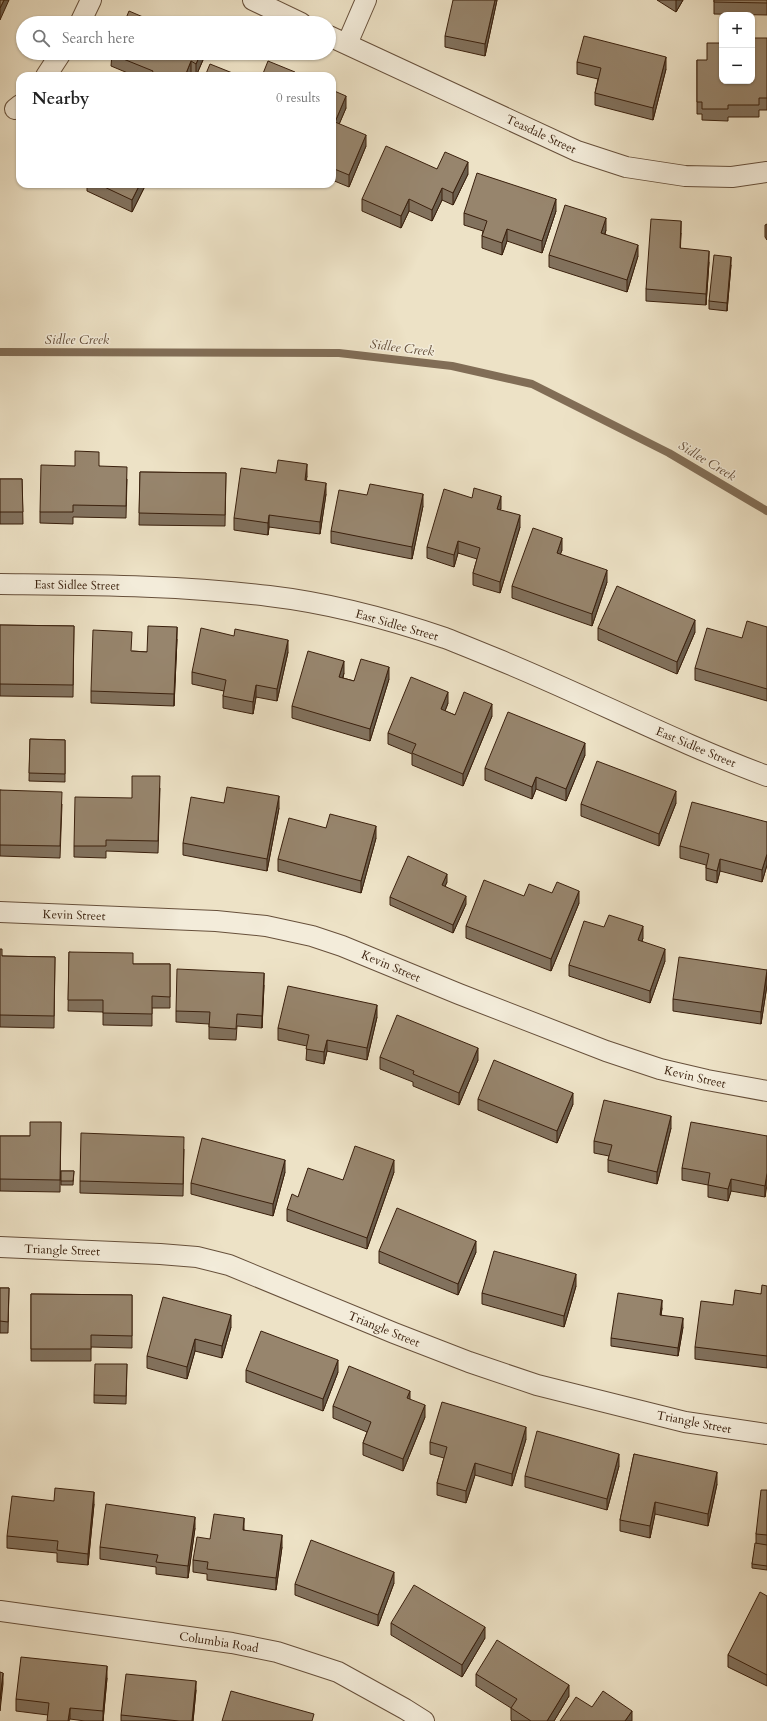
<!DOCTYPE html>
<meta charset="utf-8">
<style>
:root{--surface:#fff;--page:#f6f6f6;--text:#222;--muted:#767676;--line:#e0e0e0}
body{margin:0;font-family:Cardo,serif;background:var(--page);color:var(--text)}
.controls{position:absolute;right:12px;top:12px;display:grid;overflow:hidden;border-radius:8px;box-shadow:0 1px 3px #0004}
.controls button{width:36px;height:36px;display:grid;place-items:center;padding:0;border:0;border-bottom:1px solid var(--line);background:var(--surface);color:var(--text);font:20px sans-serif}
.list{margin:0;padding:0;list-style:none}
h2{display:flex;justify-content:space-between;align-items:center;height:52px;margin:0;padding:0 16px;font-size:17px}
h2 small{font-size:13px;font-weight:400;color:var(--muted)}
.icon{flex:none;width:22px;height:22px;fill:none;stroke:currentColor;stroke-width:2;stroke-linecap:round;stroke-linejoin:round}
.map{position:relative;flex:none;width:767px;height:1721px;overflow:hidden}
.search{position:absolute;background:var(--surface);box-shadow:0 1px 3px #0004;left:16px;top:16px;width:320px;height:44px;display:flex;align-items:center;gap:10px;box-sizing:border-box;padding:0 14px;border-radius:22px;color:var(--muted);font-size:15px}
.panel{position:absolute;background:var(--surface);box-shadow:0 1px 3px #0004;left:16px;top:72px;width:320px;height:116px;border-radius:12px}
.map>svg:first-child{display:block}
</style>
<div class="map">
<svg width="767" height="1721" viewBox="0 0 767 1721">
<rect width="100%" height="100%" fill="#ede2c6"/>
<filter id="stains"><feTurbulence type="fractalNoise" baseFrequency=".005" numOctaves="4"/><feColorMatrix values="0 0 0 0 .2 0 0 0 0 .09 0 0 0 0 .02 0 0 0 .5 -.17"/></filter>
<radialGradient id="worn" r=".72"><stop offset=".6" stop-color="#630" stop-opacity="0"/><stop offset="1" stop-color="#630" stop-opacity=".3"/></radialGradient>
<g fill="none" stroke-linecap="round" stroke-linejoin="round">
<path stroke="#816d56" stroke-width="8" d="M0,352L339,353L452,366L532,384L669,453L767,511"/>
<g stroke="#67503b" stroke-width="22">
<path id="minor" d="M253,0L301,23
M80,23L91,0
M329,36L577,151L626,167L685,176L732,177L767,172
M347,44L366,0
M46,76L61,53
M15,109L20,105
M0,584C90,585 180,585 269,596C329,603 389,619 445,638C463,645 480,652 497,659C588,696 675,742 767,776
M0,912L216,921L266,926L312,936L342,946L459,994L606,1051L660,1069L707,1080L767,1091
M0,1247L160,1254L197,1257L229,1265L394,1333L469,1362L537,1385L685,1422L767,1434
M0,1611L232,1643L277,1652L338,1672L405,1709L424,1721"/>
</g>
<use href="#minor" stroke="#f3ecda" stroke-width="20"/>
</g>
<path fill="#82725e" stroke="#3a200d" d="M497,0L485,56L445,47V36Z
M657,0H683L676,12Z
M714,0H767V15L714,14Z
M767,38V110H759V117H728V121L702,120V114H697V60L722,81L754,61Z
M112,53H206L196,76L191,73L190,76H135L111,66Z
M577,62L666,69L653,120L595,105V93L598,79L577,74Z
M332,90L346,108L339,124L366,146L349,187L332,180Z
M437,169L468,174L453,205L442,200L432,221L409,211L401,228L362,211V199Z
M87,184H146L132,212L87,191Z
M556,211L542,253L507,241L502,255L482,248V236L483,231L464,225V213Z
M767,224V240L765,237V225Z
M606,230L605,234L638,256L627,292L549,267V255Z
M681,233L680,248L709,262L706,305L646,301V289Z
M731,265L727,311L709,309V301Z
M75,466H99L127,479L126,518L73,517V524L40,523V512Z
M140,472L226,473L225,526L139,525Z
M276,473L307,476L306,480L326,494L320,534L269,527L268,535L234,530V518Z
M0,479H22L23,524H0Z
M423,506L412,559L331,543V531Z
M501,508L500,510L520,527L500,593L473,585V573L477,559L458,553L454,567L427,558V547Z
M562,550L560,554L607,582L592,626L512,598V586Z
M0,625L74,626L73,697L0,696Z
M767,627V701L695,680V668L742,638Z
M598,628L695,632L677,674L598,640Z
M177,639L174,706L91,703V691L132,651L147,652Z
M288,652L277,701L256,697L253,714L223,708V696L224,691L192,684V672Z
M344,673L343,678L354,681L389,679L370,741L292,718V706Z
M448,703L445,711L455,715L492,716L463,786L412,765V754L388,744V733Z
M30,739L65,740V782L29,781Z
M585,755L566,801L536,789L532,799L485,780V768Z
M160,788L158,853L106,851V858L74,857V846L132,798Z
M0,790L62,804L60,858L0,856Z
M224,803L279,808L267,871L183,855V843Z
M676,803L659,846L581,816V804Z
M767,822V865L762,882L720,871L717,883L706,880V865L680,858V846Z
M326,828L376,838L361,893L278,871V859Z
M447,882L445,886L466,904L453,933L390,905V897Z
M579,903L551,971L466,938V926Z
M604,927L643,938L642,941L665,961L650,1003L569,976V965Z
M0,949L2,956L55,957L54,1028L0,1027Z
M69,952L133,964H170V1008H152V1026L103,1025V1012L68,1011Z
M767,970V985L761,1024L673,1011V999Z
M264,985L262,1028L237,1026L236,1040L209,1039V1024L176,1022V1011Z
M377,1017L367,1060L327,1051L324,1064L306,1060L307,1046L278,1040V1028Z
M380,1057L478,1060L459,1105L413,1086V1082L380,1069Z
M478,1099L573,1104L557,1143L478,1110Z
M61,1122L60,1192L0,1191V1136H30Z
M671,1128L657,1184L608,1172V1160L609,1156L594,1153V1141Z
M767,1136L765,1197L731,1191L728,1201L708,1197V1185L682,1180V1168Z
M184,1149L183,1196L80,1193V1181Z
M61,1171H74L73,1185H61Z
M285,1172L273,1216L191,1194V1183Z
M394,1172L367,1249L287,1221V1209L298,1197L343,1180Z
M379,1251L476,1252L458,1295L379,1263Z
M576,1286L564,1327L482,1304V1293Z
M767,1286V1368L695,1359V1347L733,1305L761,1294Z
M0,1288H9L8,1333H0Z
M31,1294L132,1295V1348L91,1347V1361H31Z
M662,1308L661,1315L683,1327L678,1356L611,1346V1338Z
M231,1327L222,1358L195,1351L187,1379L147,1368V1356Z
M127,1364L126,1404L94,1403V1395Z
M246,1370L338,1372L323,1411L246,1382Z
M410,1400L425,1417L403,1471L363,1455V1443L367,1432L333,1418V1406Z
M526,1439L512,1486L475,1475L466,1503L437,1495V1483L444,1458L430,1454V1442Z
M634,1454L717,1484L708,1526L655,1514L650,1538L620,1531V1520Z
M619,1466L607,1510L525,1487V1476Z
M767,1490V1570L752,1568V1564L756,1543V1534Z
M54,1501L94,1504L88,1565L57,1562V1553L7,1548V1536Z
M195,1528L188,1578L156,1574V1567L100,1559V1547Z
M244,1530L282,1547L276,1590L207,1580V1574L193,1572V1560L210,1539Z
M394,1583L378,1626L295,1595V1584Z
M767,1596V1686L728,1667V1655Z
M391,1623L485,1638L462,1677L391,1635Z
M476,1674L569,1696L554,1721H512L511,1720V1708L476,1686Z
M107,1678L103,1721H85L70,1719L48,1715L16,1711V1699Z
M196,1690L193,1721H121V1715Z"/>
<path fill="#6a5d4c" stroke="#3a200d" d="M4,0H9L0,20V8Z
M495,0H497L485,56V44Z
M676,0H683L676,12Z
M201,53H206L196,76V64Z
M666,57V69L653,120V108Z
M191,61V73L190,76H185Z
M346,96V108L335,134V122Z
M366,135V146L349,187V175Z
M468,162V174L453,205V193Z
M140,184H146L132,212V200Z
M442,188V200L432,221V210Z
M409,199V211L401,228V216Z
M556,199V211L542,253V241Z
M606,218V230L601,245V233Z
M681,221V233L680,260V248Z
M507,229V241L502,255V243Z
M638,245V256L627,292V280Z
M709,251V262L706,305V294Z
M731,257V265L727,311V303Z
M307,464V476L305,491V480Z
M326,483V494L320,534V522Z
M423,494V506L412,559V547Z
M501,496V508L497,521V509Z
M269,515V527L268,535V523Z
M520,515V527L500,593V582Z
M562,538V550L557,564V553Z
M458,541V553L454,567V555Z
M607,570V582L592,626V614Z
M695,620V632L677,674V662Z
M177,627V639L174,706V694Z
M288,640V652L277,701V689Z
M344,661V673L339,689V677Z
M389,667V679L370,741V729Z
M256,685V697L253,714V702Z
M448,692V703L441,721V709Z
M492,704V716L463,786V774Z
M585,743V755L566,801V789Z
M536,777V789L532,799V787Z
M676,791V803L659,846V834Z
M279,796V808L267,871V859Z
M376,826V838L361,893V881Z
M767,854V865L762,882V870Z
M720,859V871L717,883V871Z
M447,874V882L442,893V885Z
M579,891V903L551,971V959Z
M466,896V904L453,933V925Z
M643,926V938L638,952V940Z
M665,949V961L650,1003V991Z
M264,973V985L262,1028V1016Z
M767,973V985L761,1024V1012Z
M377,1005V1017L367,1060V1048Z
M327,1040V1051L324,1064V1052Z
M478,1048V1060L459,1105V1093Z
M573,1093V1104L557,1143V1131Z
M671,1116V1128L657,1184V1172Z
M285,1160V1172L273,1216V1204Z
M394,1160V1172L367,1249V1238Z
M767,1173V1185L765,1197V1186Z
M731,1179V1191L728,1201V1189Z
M476,1241V1252L458,1295V1284Z
M576,1274V1286L564,1327V1316Z
M662,1300V1308L660,1323V1315Z
M231,1315V1327L222,1358V1346Z
M683,1318V1327L678,1356V1348Z
M195,1339V1351L187,1379V1367Z
M338,1360V1372L323,1411V1399Z
M410,1391V1403L407,1398Z
M425,1405V1417L403,1471V1459Z
M526,1427V1439L512,1486V1474Z
M619,1454V1466L607,1510V1499Z
M475,1463V1475L466,1503V1491Z
M717,1472V1484L708,1526V1514Z
M94,1492V1504L88,1565V1554Z
M655,1502V1514L650,1538V1526Z
M195,1517V1528L188,1578V1566Z
M244,1518V1530H243Z
M282,1535V1547L276,1590V1578Z
M394,1572V1583L378,1626V1615Z
M485,1627V1638L462,1677V1665Z
M107,1666V1678L103,1721V1711Z
M3,1673V1684L0,1711V1699Z
M196,1681V1690L193,1721H192Z
M569,1685V1696L554,1721H547Z
M70,1708V1719L69,1721H68Z
M632,1711V1721H625Z"/>
<path fill="#97856d" stroke="#3a200d" d="M0,0H4L0,8Z
M453,0H495L485,44L445,36Z
M714,0H767V3L714,2Z
M129,11L157,23H124Z
M179,20L186,23H177Z
M584,36L666,57L653,108L595,93L601,68L577,62Z
M754,38H767V98H759V105H728V109H702V102H697V60H707V43H722V81H752V61H754Z
M112,53H201L196,64L191,61L185,76H151L153,71L111,54Z
M268,61L295,72L293,76H262Z
M210,64L240,76H205Z
M332,90L346,96L335,122L366,135L349,175L332,168Z
M386,146L437,169L445,152L468,162L453,193L442,188L432,210L409,199L401,216L362,199Z
M477,173L556,199L542,241L507,229L502,243L482,236L487,221L464,213Z
M98,184H140L132,200Z
M565,205L606,218L601,233L638,245L627,280L549,255Z
M651,219L681,221L680,248L709,251L706,294L646,289Z
M714,255L731,257L727,303L709,301Z
M75,451L99,452V466L127,467L126,506L73,505V512H40L41,465L75,466Z
M278,460L307,464L305,480L326,483L320,522L269,515L268,523L234,518L241,468L276,473Z
M140,472L226,473L225,515L139,513Z
M0,479H22L23,512H0Z
M370,484L423,494L412,547L331,531L339,490L367,495Z
M474,488L501,496L497,509L520,515L500,582L473,573L480,548L458,541L454,555L427,547L444,489L472,498Z
M533,528L562,538L557,553L607,570L592,614L512,586Z
M617,586L695,620L677,662L598,628Z
M747,621L767,627V689L695,668L707,628L742,638Z
M0,625L74,626L73,685L0,684Z
M148,626L177,627L174,694L91,691L93,630L132,632L131,651L147,652Z
M201,628L234,636L235,629L288,640L277,689L256,685L253,702L223,696L226,680L192,672Z
M308,651L344,661L339,677L354,681L361,659L389,667L370,729L292,706Z
M411,677L448,692L441,709L455,715L464,692L492,704L463,774L412,753L416,744L388,733Z
M508,712L585,743L566,789L536,777L532,787L485,768Z
M30,739L65,740V774L29,773Z
M597,761L676,791L659,834L581,804Z
M132,776H160L158,841L106,840V846H74L75,797L132,798Z
M227,787L279,796L267,859L183,843L191,797L224,803Z
M0,790L62,792L60,846L0,845Z
M692,802L767,822V854L762,870L720,859L717,871L706,868L709,854L680,846Z
M330,814L376,826L361,881L278,859L289,818L326,828Z
M408,856L447,874L442,885L466,896L453,925L390,897Z
M484,880L524,896L529,884L552,893L557,882L579,891L551,959L466,926Z
M609,915L643,926L638,940L665,949L650,991L569,965L584,921L604,927Z
M0,949H2V956L55,957L54,1016L0,1015Z
M69,952L133,953V964H170V997L152,996V1014L103,1013V1000H68Z
M679,957L767,970L761,1012L673,999Z
M177,969L264,973L262,1016L237,1014L236,1029L209,1027L210,1012L176,1011Z
M288,986L377,1005L367,1048L327,1040L324,1052L306,1049L309,1035L278,1028Z
M397,1015L478,1048L459,1093L413,1074L414,1071L380,1057Z
M494,1060L573,1093L557,1131L478,1099Z
M604,1100L671,1116L657,1172L608,1160L612,1145L594,1141Z
M30,1122H61L60,1180L0,1179V1136H30Z
M691,1122L767,1136V1173L765,1186L731,1179L728,1189L708,1185L710,1173L682,1168Z
M81,1133L184,1137L183,1184L80,1181Z
M202,1138L285,1160L273,1204L191,1183Z
M355,1146L394,1160L367,1238L287,1209L292,1194L298,1197L308,1168L343,1180Z
M61,1171H74L73,1181H61Z
M397,1208L476,1241L458,1284L379,1251Z
M494,1251L576,1274L564,1316L482,1293Z
M762,1285L767,1286V1356L695,1347L701,1301L733,1305L735,1290L761,1294Z
M0,1288H9L8,1322L0,1321Z
M618,1293L662,1300L660,1315L683,1318L678,1348L611,1338Z
M31,1294L132,1295V1336L91,1335V1349H31Z
M163,1297L231,1315L222,1346L195,1339L187,1367L147,1356Z
M261,1331L338,1360L323,1399L246,1370Z
M95,1364H127L126,1396L94,1395Z
M349,1366L410,1391L407,1398L425,1405L403,1459L363,1443L371,1422L333,1406Z
M442,1402L526,1427L512,1474L475,1463L466,1491L437,1483L447,1447L430,1442Z
M537,1431L619,1454L607,1499L525,1476Z
M634,1454L717,1472L708,1514L655,1502L650,1526L620,1520Z
M55,1488L94,1492L88,1554L57,1550L58,1541L7,1536L12,1496L54,1501Z
M761,1490H767V1535L756,1534Z
M106,1504L195,1517L188,1566L156,1562L158,1555L100,1547Z
M214,1514L244,1518L243,1530L282,1535L276,1578L207,1569L208,1562L193,1560L197,1537L210,1539Z
M311,1540L394,1572L378,1615L295,1584Z
M755,1543L767,1545V1566L752,1564Z
M414,1585L485,1627L462,1665L391,1623Z
M760,1592L767,1596V1675L728,1655Z
M497,1640L569,1685L547,1721H531L511,1708L517,1699L476,1674Z
M21,1657L107,1666L103,1711L70,1708L68,1721H47L49,1703L16,1699Z
M0,1672L3,1673L0,1699Z
M126,1674L196,1681L192,1721H179L121,1715Z
M231,1691L314,1714L312,1721H222Z
M603,1691L632,1711L625,1721H560L576,1697L592,1707Z"/>
<g text-anchor="middle" dominant-baseline="central" stroke-width="3" stroke-linejoin="round" paint-order="stroke">
<g font-size="12" fill="#3a200d" stroke="#f3ecda">
<text transform="translate(541 134) rotate(25)">Teasdale Street</text>
<text transform="translate(77 585) rotate(1)">East Sidlee Street</text>
<text transform="translate(397 625) rotate(16)">East Sidlee Street</text>
<text transform="translate(696 747) rotate(23)">East Sidlee Street</text>
<text transform="translate(74 915) rotate(2)">Kevin Street</text>
<text transform="translate(391 966) rotate(23)">Kevin Street</text>
<text transform="translate(695 1077) rotate(13)">Kevin Street</text>
<text transform="translate(62 1250) rotate(2)">Triangle Street</text>
<text transform="translate(384 1329) rotate(22)">Triangle Street</text>
<text transform="translate(694 1422) rotate(11)">Triangle Street</text>
<text transform="translate(219 1642) rotate(9)">Columbia Road</text>
</g>
<g font-size="13" font-style="italic" fill="#634d38" stroke="#f3ecda">
<text x="77" y="340">Sidlee Creek</text>
<text transform="translate(402 348) rotate(7)">Sidlee Creek</text>
<text transform="translate(707 461) rotate(31)">Sidlee Creek</text>
</g>
</g>
<rect width="100%" height="100%" filter="url(#stains)"/>
<rect width="100%" height="100%" fill="url(#worn)"/>
</svg>
<div class="controls">
<button>+</button>
<button>−</button>
</div>
<div class="search"><svg class="icon" aria-label="search" viewBox="0 0 24 24"><circle cx="10" cy="10" r="6"/><path d="M15 15l6 6"/></svg>Search here</div>
<section class="panel">
<h2>Nearby<small>0 results</small></h2>
<ul class="list">
</ul>
</section>
</div>
